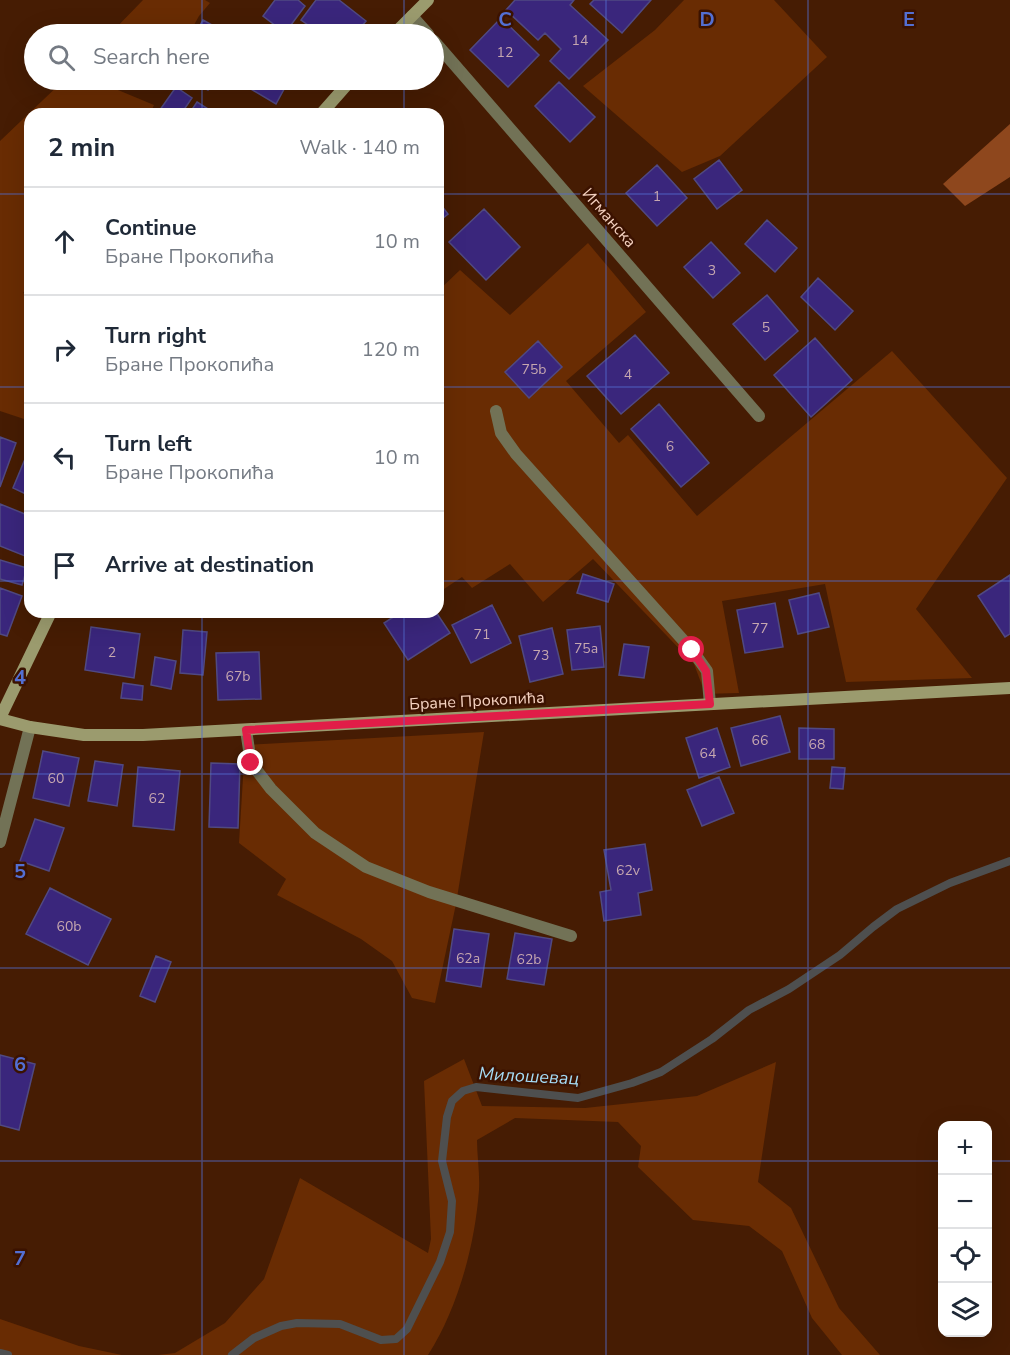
<!DOCTYPE html>
<meta charset="utf-8">
<style>
:root{--surface:#fff;--page:#f6f6f7;--text:#1f2937;--muted:#747a83;--line:#e0e1e3}
body{margin:0;font-family:"Nunito Sans",sans-serif;background:var(--page);color:var(--text)}
.controls{position:absolute;right:18px;bottom:18px;display:grid;overflow:hidden;border-radius:12px;box-shadow:0 6px 24px #0002}
.controls button{width:54px;height:54px;display:grid;place-items:center;padding:0;border:0;border-bottom:2px solid var(--line);background:var(--surface);color:var(--text);font:30px sans-serif}
.stop{position:absolute;width:18px;height:18px;margin:-14px;border:4px solid #e11d48;border-radius:50%;background:#fff}
.stop.end{background:#e11d48;border-color:#fff;box-shadow:0 2px 6px #0008}
.list{margin:0;padding:0;list-style:none}
h2{display:flex;justify-content:space-between;align-items:center;height:78px;margin:0;padding:0 24px;font-size:26px}
h2 small{font-size:20px;font-weight:400;color:var(--muted)}
.list li{display:grid;grid-template-columns:39px 1fr auto;gap:18px;align-items:center;box-sizing:border-box;height:108px;padding:0 24px;border-top:2px solid var(--line)}
.list b{display:block;font-size:22px;white-space:nowrap}
.list p{margin:0;font-size:20px;white-space:nowrap;color:var(--muted)}
.list em{font-size:20px;font-style:normal;color:var(--muted)}
.icon{flex:none;width:33px;height:33px;fill:none;stroke:currentColor;stroke-width:2;stroke-linecap:round;stroke-linejoin:round}
.map{position:relative;flex:none;width:1010px;height:1355px;overflow:hidden}
.search{position:absolute;background:var(--surface);box-shadow:0 6px 24px #0002;left:24px;top:24px;width:420px;height:66px;display:flex;align-items:center;gap:15px;box-sizing:border-box;padding:0 21px;border-radius:33px;color:var(--muted);font-size:22px}
.panel{position:absolute;background:var(--surface);box-shadow:0 6px 24px #0002;left:24px;top:108px;width:420px;height:510px;border-radius:18px}
.map>svg:first-child{display:block}
</style>
<div class="map">
<svg width="1010" height="1355" viewBox="0 0 1010 1355">
<rect width="100%" height="100%" fill="#461c03"/>
<path fill="#692c03" d="M143,0H205L210,3L199,16L189,34H110Z
M684,0H774L827,57L720,156L682,172L583,86L655,30Z
M64,80H94L154,105L150,114H30V283L23,293L30,296V421L0,411V141Z
M588,243L646,312L566,381L619,443L628,435L697,516L892,351L1007,478L916,609L972,678L846,682L825,584L722,601L739,693L703,694V688L694,664L593,559L543,602L510,564L472,588L462,577L438,593V291L460,270L510,315Z
M484,732L456,904L435,1003L412,998L392,961L361,939L277,895L286,879L239,843L245,745Z
M464,1059L482,1106L585,1108L697,1096L776,1062L758,1182L791,1208L839,1308L880,1355H842L812,1318L782,1251L749,1226L693,1220L638,1167L641,1146L618,1122L515,1118L477,1140C477,1156 480,1174 479,1190C475,1245 458,1308 428,1355H158L175,1353L225,1323L264,1279L300,1178L428,1253L431,1239L424,1081Z
M0,1319L79,1346L122,1355H0Z"/>
<path fill="#8e471d" d="M1010,124V177L965,206L943,184Z"/>
<g fill="none" stroke-linecap="round" stroke-linejoin="round">
<path stroke="#4e4f4f" stroke-width="8" d="M0,1353L8,1355
M232,1355L254,1338L281,1326L297,1323L340,1324L381,1340L396,1339L407,1329L440,1262L450,1232L452,1201L442,1161L447,1117L452,1101L463,1091L476,1087L578,1098L632,1083L661,1072L712,1039L749,1010L789,989L840,955L873,927L897,909L950,883L1010,861"/>
</g>
<path fill="#3a267c" stroke="#504982" stroke-width="1.5" d="M275,0H298L305,6L285,33L263,16Z
M316,0H339L366,21L355,34H321L301,20Z
M515,0H574L570,5L608,40L569,79L550,61L561,49L545,33L538,40L506,10Z
M594,0H651L622,33L590,4Z
M501,18L539,55L508,87L470,50Z
M203,20L228,34H195Z
M187,80H213L208,90Z
M240,80H289L276,104L239,82Z
M559,82L595,117L570,142L535,106Z
M176,87L192,98L181,114H157Z
M197,102L216,114H189Z
M719,160L742,190L717,209L694,179Z
M657,165L687,198L657,226L626,193Z
M438,201L448,214L438,222Z
M484,209L520,247L486,280L449,242Z
M767,220L797,248L775,272L745,244Z
M711,242L740,273L713,298L684,267Z
M818,278L853,311L835,330L801,297Z
M767,295L798,331L765,360L733,324Z
M635,335L669,373L621,414L587,376Z
M815,338L852,380L811,417L774,375Z
M538,341L562,367L529,398L505,372Z
M659,404L709,463L681,487L631,429Z
M0,437L16,443L0,487Z
M30,447V496L13,488Z
M0,504L30,516V558L0,546Z
M0,560L27,568L22,585L0,579Z
M583,574L614,584L608,602L577,593Z
M1010,575V634L1005,637L978,596Z
M0,588L22,596L7,636L0,634Z
M819,593L829,627L798,634L789,600Z
M775,603L783,647L745,653L737,610Z
M492,605L511,643L471,663L452,625Z
M401,612H436L450,633L408,660L384,623Z
M600,626L604,667L572,670L567,630Z
M91,627L140,634L134,678L85,670Z
M552,628L563,674L530,682L519,636Z
M183,630L207,632L203,675L180,673Z
M624,644L649,647L644,678L619,675Z
M259,652L261,699L218,700L216,653Z
M155,657L176,661L171,689L151,685Z
M123,683L143,686L142,700L121,698Z
M780,716L790,752L741,766L731,728Z
M717,728L730,767L699,778L686,738Z
M799,728L834,729V759H799Z
M43,751L79,758L69,806L33,798Z
M95,761L123,765L117,806L88,801Z
M211,763L240,764L238,828L209,827Z
M138,767L180,771L174,830L133,826Z
M832,767L845,768L843,789L830,788Z
M719,777L734,813L702,826L687,790Z
M35,819L64,828L49,871L20,861Z
M645,844L652,890L638,893L641,915L604,921L600,892L611,890L604,850Z
M50,888L111,919L88,965L26,934Z
M454,929L489,934L481,987L446,981Z
M515,933L552,939L544,985L507,979Z
M156,956L171,962L155,1002L140,996Z
M0,1055L35,1064L19,1130L0,1125Z"/>
<g fill="none" stroke-linecap="round" stroke-linejoin="round">
<path stroke="#727256" stroke-width="12" d="M412,16L428,34
M434,41L759,416
M496,411L501,433L516,454L692,650L707,671L710,704
M246,730L251,763L271,789L315,833L366,867L429,892L571,936
M0,842L30,727"/>
<path stroke="#9b9b6e" stroke-width="12" d="M394,34L428,0
M321,114L351,80
M0,718L51,612
M0,719L30,727L84,735H143L1010,688"/>
</g>
<g fill="none" stroke-linecap="round" stroke-linejoin="round">
<path stroke="#e11d48" stroke-width="8" d="M251,763L246,730L710,704L706,671L692,650"/>
</g>
<path fill="none" stroke="#536fd2" stroke-width="1.5" stroke-opacity="0.55" d="M202,0V34M404,0V34M606,0V1355M808,0V1355M202,80V114M404,80V114M0,194H30M438,194H1010M0,387H30M438,387H1010M0,581H30M438,581H1010M202,612V1355M404,612V1355M0,774H1010M0,968H1010M0,1161H942M988,1161H1010"/>
<g text-anchor="middle" dominant-baseline="central" stroke-width="5" stroke-linejoin="round" paint-order="stroke">
<g font-size="14" fill="#c6a7af">
<text x="580" y="40">14</text>
<text x="505" y="52">12</text>
<text x="657" y="196">1</text>
<text x="712" y="270">3</text>
<text x="766" y="327">5</text>
<text x="534" y="369">75b</text>
<text x="628" y="374">4</text>
<text x="670" y="446">6</text>
<text x="760" y="628">77</text>
<text x="482" y="634">71</text>
<text x="586" y="648">75a</text>
<text x="112" y="652">2</text>
<text x="541" y="655">73</text>
<text x="238" y="676">67b</text>
<text x="760" y="740">66</text>
<text x="817" y="744">68</text>
<text x="708" y="753">64</text>
<text x="56" y="778">60</text>
<text x="157" y="798">62</text>
<text x="628" y="870">62v</text>
<text x="69" y="926">60b</text>
<text x="468" y="958">62a</text>
<text x="529" y="959">62b</text>
</g>
<g font-size="16" fill="#f5d2c0" stroke="#3b1200">
<text transform="translate(609 218) rotate(49)">Игманска</text>
<text transform="translate(477 701) rotate(-3)">Бране Прокопића</text>
</g>
<g font-size="18" font-style="italic" fill="#a5dcf6" stroke="#3b1200">
<text transform="translate(529 1076) rotate(3)">Милошевац</text>
</g>
</g>
<g font-size="20" text-anchor="middle" font-weight="bold" fill="#536fd2" stroke="#3b1200" stroke-width="5" stroke-linejoin="round" paint-order="stroke">
<text x="505" y="26">C</text>
<text x="707" y="26">D</text>
<text x="909" y="26">E</text>
<text x="20" y="684">4</text>
<text x="20" y="878">5</text>
<text x="20" y="1071">6</text>
<text x="20" y="1265">7</text>
</g>
</svg>
<div class="controls">
<button>+</button>
<button>−</button>
<button><svg class="icon" aria-label="locate" viewBox="0 0 24 24"><circle cx="12" cy="12" r="6"/><path d="M12 2v4M12 18v4M2 12h4M18 12h4"/></svg></button>
<button><svg class="icon" aria-label="layers" viewBox="0 0 24 24"><path d="M12 4l9 5-9 5-9-5zM3 14l9 5 9-5"/></svg></button>
</div>
<div class="stop" style="left:692px;top:650px"></div>
<div class="stop end" style="left:251px;top:763px"></div>
<div class="search"><svg class="icon" aria-label="search" viewBox="0 0 24 24"><circle cx="10" cy="10" r="6"/><path d="M15 15l6 6"/></svg>Search here</div>
<section class="panel">
<h2>2 min<small>Walk · 140 m</small></h2>
<ul class="list">
<li><svg class="icon" aria-label="ahead" viewBox="0 0 24 24"><path d="M12 20V5M6 11l6-6 6 6"/></svg><div><b>Continue</b><p>Бране Прокопића</p></div><em>10 m</em></li>
<li><svg class="icon" aria-label="right" viewBox="0 0 24 24"><path d="M7 20v-9h11M14 6l5 5-5 5"/></svg><div><b>Turn right</b><p>Бране Прокопића</p></div><em>120 m</em></li>
<li><svg class="icon" aria-label="left" viewBox="0 0 24 24"><path d="M17 20v-9H6M10 6l-5 5 5 5"/></svg><div><b>Turn left</b><p>Бране Прокопића</p></div><em>10 m</em></li>
<li><svg class="icon" aria-label="arrive" viewBox="0 0 24 24"><path d="M6 21V4h12l-3 4 3 4H6"/></svg><div><b>Arrive at destination</b></div></li>
</ul>
</section>
</div>
